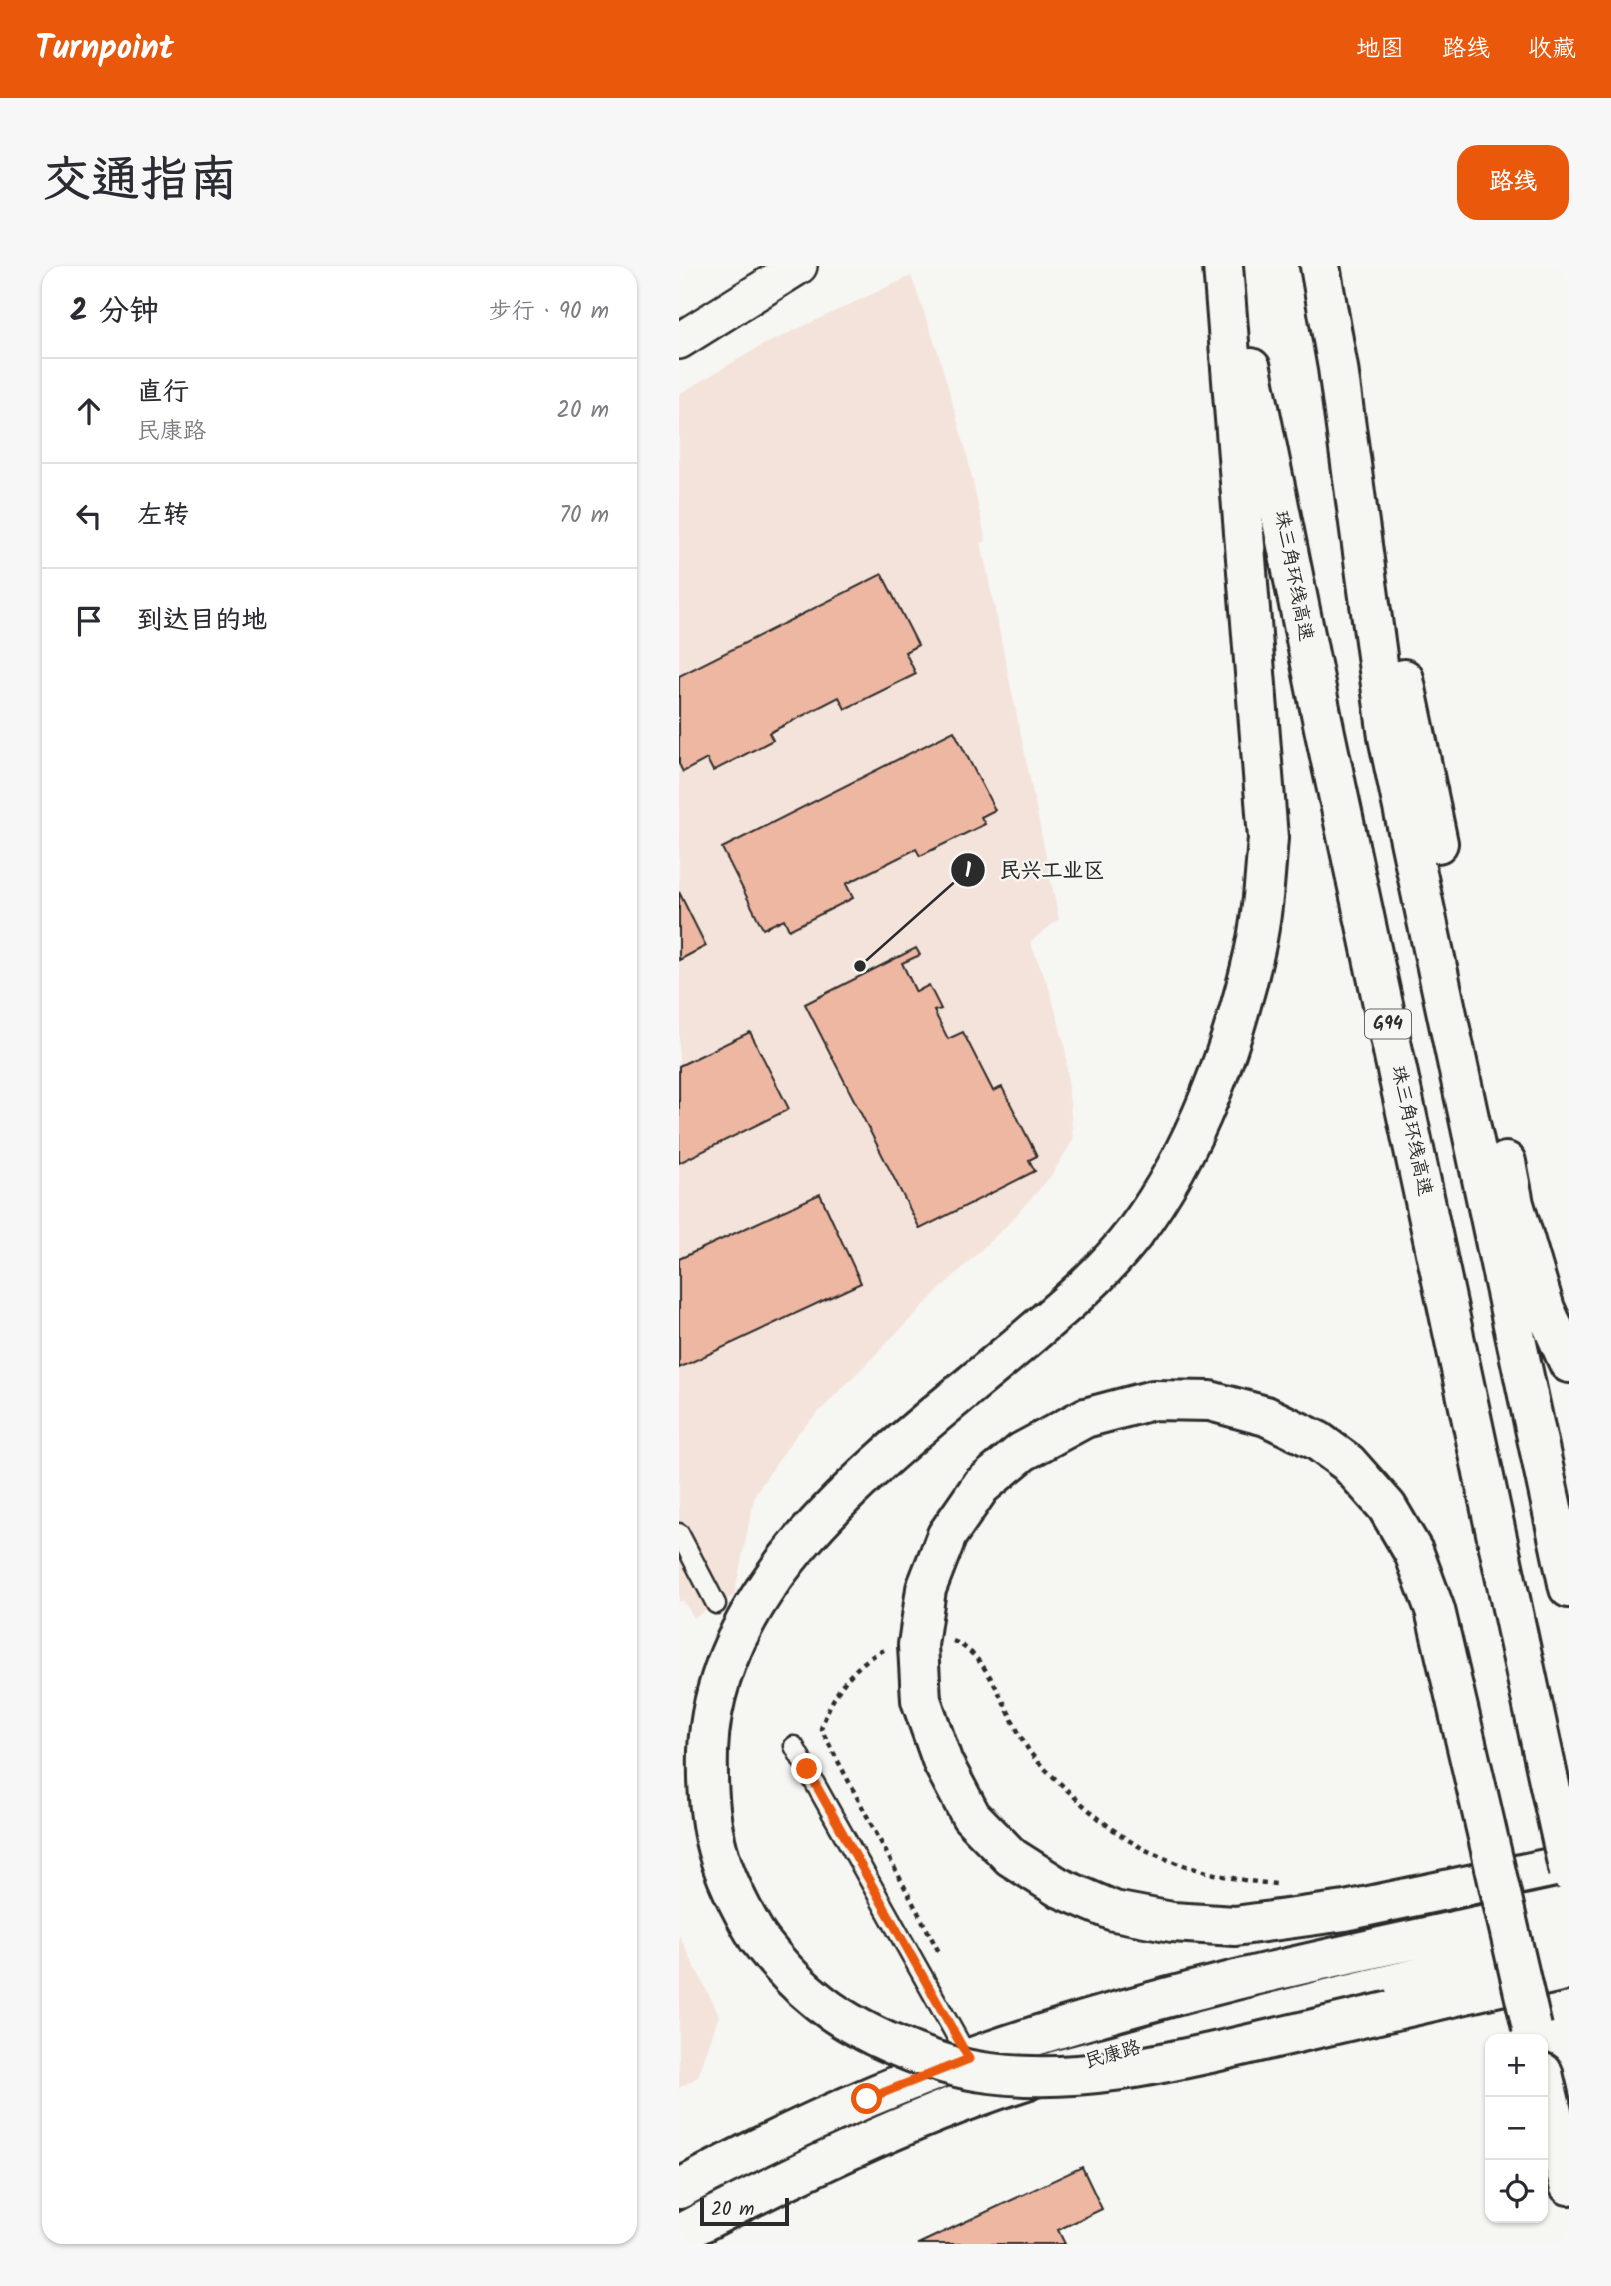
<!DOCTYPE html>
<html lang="zh">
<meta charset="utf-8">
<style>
:root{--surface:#fff;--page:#f7f7f7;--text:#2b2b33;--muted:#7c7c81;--line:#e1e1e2;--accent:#ea580c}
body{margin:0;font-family:Kalam,"LXGW WenKai TC",sans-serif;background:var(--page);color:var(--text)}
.controls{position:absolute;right:21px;bottom:21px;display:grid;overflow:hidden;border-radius:14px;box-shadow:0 2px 5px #0004}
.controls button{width:63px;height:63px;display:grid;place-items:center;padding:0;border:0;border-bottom:2px solid var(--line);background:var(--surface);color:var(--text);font:35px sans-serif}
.scale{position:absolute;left:21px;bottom:18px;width:89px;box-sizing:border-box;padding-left:7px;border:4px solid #2b2b2b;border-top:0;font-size:19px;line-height:24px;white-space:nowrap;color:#2b2b2b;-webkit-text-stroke:5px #f6f6f2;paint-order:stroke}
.stop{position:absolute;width:21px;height:21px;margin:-16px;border:5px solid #ea580c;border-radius:50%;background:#fff}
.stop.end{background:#ea580c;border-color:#fff;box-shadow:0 2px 7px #0008}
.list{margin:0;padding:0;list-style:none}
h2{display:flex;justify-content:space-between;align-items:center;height:91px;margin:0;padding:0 28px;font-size:30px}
h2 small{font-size:23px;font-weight:400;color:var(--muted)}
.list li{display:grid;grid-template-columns:46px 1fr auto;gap:21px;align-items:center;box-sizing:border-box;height:105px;padding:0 28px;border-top:2px solid var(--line)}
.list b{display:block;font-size:26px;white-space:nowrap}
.list p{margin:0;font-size:23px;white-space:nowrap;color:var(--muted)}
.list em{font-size:23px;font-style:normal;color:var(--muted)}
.icon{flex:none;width:38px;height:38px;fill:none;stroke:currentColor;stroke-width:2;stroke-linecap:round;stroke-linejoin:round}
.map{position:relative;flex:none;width:890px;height:1978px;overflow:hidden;border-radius:21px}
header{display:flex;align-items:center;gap:42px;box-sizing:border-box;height:98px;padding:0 35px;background:var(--accent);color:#fff}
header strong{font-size:33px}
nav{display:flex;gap:38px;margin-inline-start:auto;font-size:24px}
.intro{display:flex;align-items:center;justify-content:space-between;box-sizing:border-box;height:168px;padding:0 42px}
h1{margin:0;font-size:49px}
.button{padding:18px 32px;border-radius:21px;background:var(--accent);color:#fff;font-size:24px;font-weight:700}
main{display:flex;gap:42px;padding:0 42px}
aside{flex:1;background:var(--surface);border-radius:21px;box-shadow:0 2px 5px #0004}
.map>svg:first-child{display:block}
</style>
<header>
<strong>Turnpoint</strong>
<nav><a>地图</a><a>路线</a><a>收藏</a></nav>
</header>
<div class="intro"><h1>交通指南</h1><a class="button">路线</a></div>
<main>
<aside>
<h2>2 分钟<small>步行 · 90 m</small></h2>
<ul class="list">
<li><svg class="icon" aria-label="ahead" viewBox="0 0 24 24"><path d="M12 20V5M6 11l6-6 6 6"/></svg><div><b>直行</b><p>民康路</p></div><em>20 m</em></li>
<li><svg class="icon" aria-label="left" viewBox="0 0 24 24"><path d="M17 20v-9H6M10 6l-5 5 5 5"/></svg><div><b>左转</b></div><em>70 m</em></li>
<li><svg class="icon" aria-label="arrive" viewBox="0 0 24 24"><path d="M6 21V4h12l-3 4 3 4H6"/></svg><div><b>到达目的地</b></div></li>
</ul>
</aside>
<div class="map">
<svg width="890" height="1978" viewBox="0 0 890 1978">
<rect width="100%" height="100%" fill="#f6f6f2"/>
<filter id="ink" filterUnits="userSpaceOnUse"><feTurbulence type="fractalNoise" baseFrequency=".0143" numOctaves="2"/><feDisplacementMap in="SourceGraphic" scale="14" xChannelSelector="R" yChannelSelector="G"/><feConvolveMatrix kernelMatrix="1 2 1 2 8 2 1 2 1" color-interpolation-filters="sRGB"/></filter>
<g filter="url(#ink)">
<path fill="#f4e3da" d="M232,10L258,83L287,185L307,275L302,277L380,653L351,676L371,725L386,780L394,874L372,910L328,959L257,1027L117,1169L76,1228L55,1330L37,1338L15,1352L4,1334L0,1336V128L82,80Z
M0,1669L40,1749L19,1811L0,1822Z"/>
<path fill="#eeb7a2" stroke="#2b2b2b" stroke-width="2" d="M203,308L239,379L226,386L237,408L166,443L160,431L90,467L94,474L34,505L28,493L4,506L0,498V410Z
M275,465L316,544L302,551L306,558L241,590L237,583L167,618L174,632L110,664L105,653L84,663L43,582Z
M0,626L27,680L0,694Z
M237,682L241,689L223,697L237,726L250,719L262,743L255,745L269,773L284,766L314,825L323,821L358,890L350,894L356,905L241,963L126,738Z
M71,766L110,843L0,897V800Z
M141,928L182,1017L0,1102V993Z
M403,1901L423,1943L379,1964L386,1978H239Z"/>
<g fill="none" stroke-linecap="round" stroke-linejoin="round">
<g stroke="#2b2b2b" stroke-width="23">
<path id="service" d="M0,1267L37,1338
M115,1480L290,1793"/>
</g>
<g stroke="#2b2b2b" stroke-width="40">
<path id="minor" d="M0,75L120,0"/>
</g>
<g stroke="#2b2b2b" stroke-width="44">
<path id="primary" d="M0,1923C98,1870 200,1823 305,1787C495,1721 694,1683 890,1640
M0,1968C112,1910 227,1853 347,1814C382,1802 418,1794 454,1784C598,1743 744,1710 890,1677"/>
</g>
<g stroke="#2b2b2b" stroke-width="44">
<path id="motorway" d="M641,0L659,102L709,471L890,1322
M572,102L646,467L870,1515
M725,413L759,577
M827,896L835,938L866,1043L890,1097
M799,1528L756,1344L735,1287L708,1241L669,1197L639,1175L587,1150L531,1135L474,1134L406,1152L343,1186L302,1220L268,1269L247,1323L239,1379L242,1434L264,1497L292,1550L332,1591L379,1621L435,1645L493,1656L556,1660L666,1645L890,1598
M79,1672C39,1605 27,1564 29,1485C35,1308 220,1181 343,1076C384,1041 424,1008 456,966C516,886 555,779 576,683C584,646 586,609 589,572L544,0
M712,1745L890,1704
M864,1807L890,1919"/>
</g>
<path stroke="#2b2b2b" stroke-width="4.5" stroke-dasharray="5 5" stroke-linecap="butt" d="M274,1375C311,1389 328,1451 349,1483C358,1497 374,1510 386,1522C410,1545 437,1569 467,1584C503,1602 556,1615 597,1618
M205,1384C173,1399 152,1430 142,1463L261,1688"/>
<use href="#service" stroke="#f6f6f2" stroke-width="18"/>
<use href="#minor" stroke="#f6f6f2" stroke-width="35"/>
<use href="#primary" stroke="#f6f6f2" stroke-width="38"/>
<use href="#motorway" stroke="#f6f6f2" stroke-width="38"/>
<g stroke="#2b2b2b" stroke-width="44" stroke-linecap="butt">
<path id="motorway-bridge" d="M870,1515L890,1606
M799,1528L853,1762
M79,1672C95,1693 112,1713 133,1730C174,1766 256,1801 311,1807C395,1818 480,1799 562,1780C612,1768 662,1757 712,1745"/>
</g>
<use href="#motorway-bridge" stroke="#f6f6f2" stroke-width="38"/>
</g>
</g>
<g fill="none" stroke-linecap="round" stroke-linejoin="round" filter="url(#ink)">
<path stroke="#ea580c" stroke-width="9" d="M128,1503L290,1793L188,1833"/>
</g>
<g text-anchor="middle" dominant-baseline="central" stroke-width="5" stroke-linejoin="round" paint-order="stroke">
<rect fill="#f6f6f2" stroke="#686867" stroke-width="2" x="686" y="743.5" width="46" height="29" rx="5"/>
<g font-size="18" font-weight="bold" fill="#2b2b2b">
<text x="709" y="758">G94</text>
</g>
<g font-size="19" fill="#2b2b2b" stroke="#f6f6f2">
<text transform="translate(614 310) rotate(79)">珠三角环线高速</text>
<text transform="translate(732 865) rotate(78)">珠三角环线高速</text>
<text transform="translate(434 1789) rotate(-16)">民康路</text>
</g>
</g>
<path fill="none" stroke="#2b2b2b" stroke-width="2.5" d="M181 700L289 604"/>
<g fill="#2b2b2b" stroke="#f6f6f2" stroke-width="2.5">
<circle cx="181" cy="700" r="7"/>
<circle cx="289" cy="604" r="18"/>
</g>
<g font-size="21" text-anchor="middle" font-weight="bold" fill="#fff">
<text x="289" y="611">1</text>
</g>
<g font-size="21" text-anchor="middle" font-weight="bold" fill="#2b2b2b" stroke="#f6f6f2" stroke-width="5" stroke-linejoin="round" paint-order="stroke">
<text x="373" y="611">民兴工业区</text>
</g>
</svg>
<div class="controls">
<button>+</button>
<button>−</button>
<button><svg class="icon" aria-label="locate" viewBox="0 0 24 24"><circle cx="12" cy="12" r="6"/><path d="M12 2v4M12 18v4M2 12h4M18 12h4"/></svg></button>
</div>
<div class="scale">20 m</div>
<div class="stop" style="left:188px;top:1833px"></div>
<div class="stop end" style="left:128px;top:1503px"></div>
</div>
</main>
